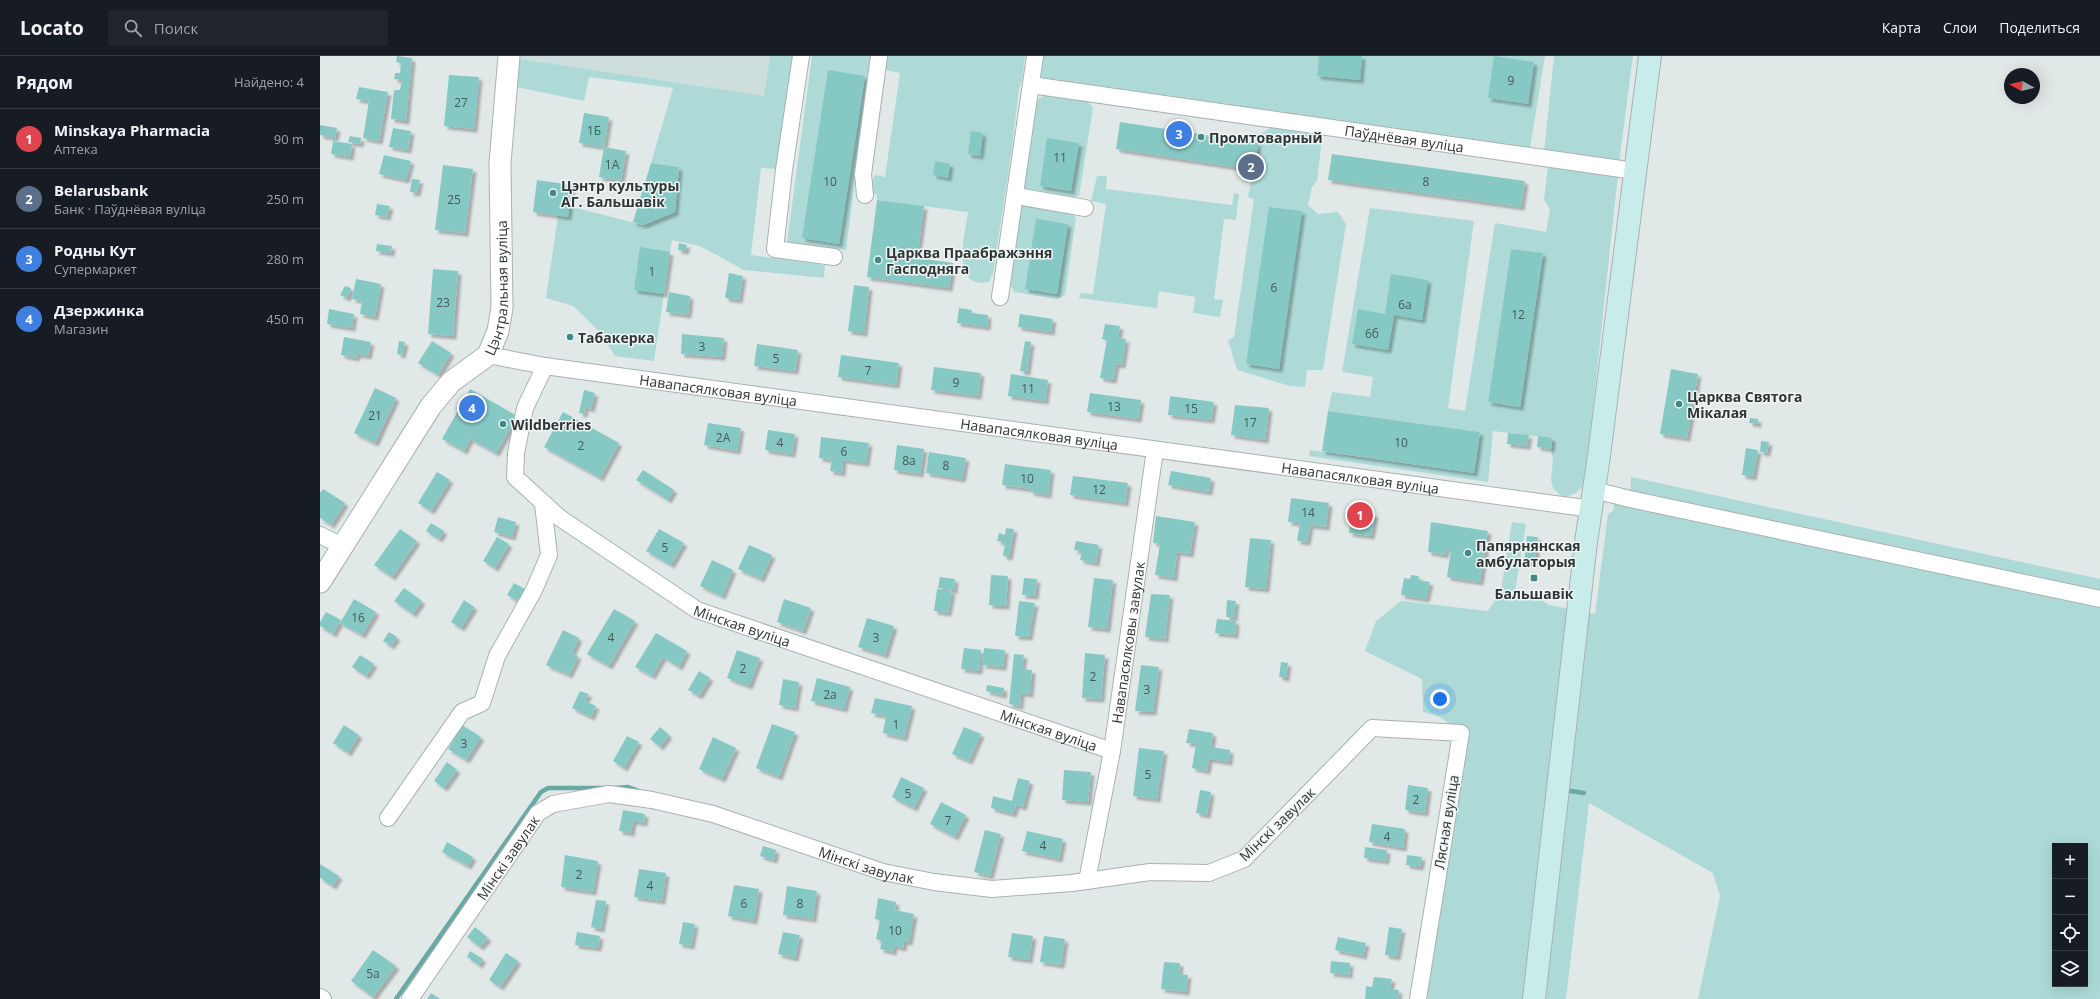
<!DOCTYPE html>
<html lang="ru">
<meta charset="utf-8">
<style>
:root{--surface:#171b24;--page:#20242c;--text:#f1f3f6;--muted:#9ea1a6;--line:#363941;--accent:#418986}
body{margin:0;font-family:"Open Sans",sans-serif;background:var(--page);color:var(--text)}
.controls{position:absolute;right:12px;bottom:12px;display:grid;overflow:hidden;border-radius:0px;box-shadow:0 4px 16px #0002}
.controls button{width:36px;height:36px;display:grid;place-items:center;padding:0;border:0;border-bottom:1px solid var(--line);background:var(--surface);color:var(--text);font:20px sans-serif}
.compass{position:absolute;left:1684px;top:12px;width:36px;height:36px;border-radius:50%;background:var(--surface);box-shadow:0 4px 16px #0002;rotate:278deg}
.you{position:absolute;left:1120px;top:643px;width:14px;height:14px;margin:-10px;border:3px solid #fff;border-radius:50%;background:#1a73e8;box-shadow:0 0 0 6px #1a73e833}
.badge{display:grid;place-items:center;width:26px;height:26px;border-radius:50%;background:var(--accent);color:#fff;font-size:13px;font-weight:700}
.pin{position:absolute;translate:-50% -50%;border:2px solid #fff;box-shadow:0 1px 4px #0006}
.list{margin:0;padding:0;list-style:none}
h2{display:flex;justify-content:space-between;align-items:center;height:52px;margin:0;padding:0 16px;font-size:17px}
h2 small{font-size:13px;font-weight:400;color:var(--muted)}
.list li{display:grid;grid-template-columns:26px 1fr auto;gap:12px;align-items:center;box-sizing:border-box;height:60px;padding:0 16px;border-top:1px solid var(--line)}
.list b{display:block;font-size:15px;white-space:nowrap}
.list p{margin:0;font-size:13px;white-space:nowrap;color:var(--muted)}
.list em{font-size:13px;font-style:normal;color:var(--muted)}
.icon{flex:none;width:22px;height:22px;fill:none;stroke:currentColor;stroke-width:2;stroke-linecap:round;stroke-linejoin:round}
.map{position:relative;flex:none;width:1780px;height:943px;overflow:hidden}
header{display:flex;align-items:center;gap:24px;box-sizing:border-box;height:56px;padding:0 20px;background:var(--surface);border-bottom:1px solid var(--line)}
header strong{font-size:19px}
nav{display:flex;gap:22px;margin-inline-start:auto;font-size:14px}
.search{width:280px;height:36px;background:var(--page);display:flex;align-items:center;gap:10px;box-sizing:border-box;padding:0 14px;border-radius:0px;color:var(--muted);font-size:15px}
main{display:flex}
aside{flex:1;background:var(--surface)}
.map>svg:first-child{display:block}
</style>
<header>
<strong>Locato</strong>
<div class="search"><svg class="icon" aria-label="search" viewBox="0 0 24 24"><circle cx="10" cy="10" r="6"/><path d="M15 15l6 6"/></svg>Поиск</div>
<nav><a>Карта</a><a>Слои</a><a>Поделиться</a></nav>
</header>
<main>
<aside>
<h2>Рядом<small>Найдено: 4</small></h2>
<ul class="list">
<li><span class="badge" style="background:#e0444e">1</span><div><b>Minskaya Pharmacia</b><p>Аптека</p></div><em>90 m</em></li>
<li><span class="badge" style="background:#5c6f8a">2</span><div><b>Belarusbank</b><p>Банк · Паўднёвая вуліца</p></div><em>250 m</em></li>
<li><span class="badge" style="background:#3f7fe0">3</span><div><b>Родны Кут</b><p>Супермаркет</p></div><em>280 m</em></li>
<li><span class="badge" style="background:#3f7fe0">4</span><div><b>Дзержинка</b><p>Магазин</p></div><em>450 m</em></li>
</ul>
</aside>
<div class="map">
<svg width="1780" height="943" viewBox="0 0 1780 943">
<defs>
<filter id="shadow"><feDropShadow dx="3.5" dy="3.5" stdDeviation="1" flood-color="#0004"/></filter>
</defs>
<rect width="100%" height="100%" fill="#e1e9e8"/>
<path fill="#cddedd" d="M201,0H450L444,41L200,3Z"/>
<path fill="#addad7" fill-rule="evenodd" d="M450,0H474L458,113L441,112L431,199L505,209L504,222L424,214L380,190L352,184L334,305L295,300L279,275L253,250L226,242L238,160L249,150L323,169L355,156L359,111L331,107L353,32L269,21L264,45L196,31L200,3L444,40Z
M492,0H551L526,194L467,187Z
M568,0H705L702,24L699,32L692,92L673,217L669,226C630,234 645,178 648,156L557,144V138L545,139L555,119L565,121L580,17L565,14Z
M721,0H1225L1210,92L718,21Z
M1234,0H1313L1299,107L1224,96Z
M727,38L767,44L773,52L759,140C742,144 716,142 703,131L712,51L717,44Z
M952,71L989,75L998,78L1002,83L997,125L992,131L988,149L998,158L1018,156L1026,168L1003,314H987L985,331L970,330L917,314L908,284L914,281L934,143L928,141L939,79Z
M1228,110L1298,118L1265,428L1256,437L1243,442L1233,432L1231,424L1233,404L1231,393L1232,382L1173,375L1168,426L989,400L990,394L1154,417L1160,376L1008,355L1012,336L1050,341L1053,321L1022,316L1050,152L1154,165L1128,352L1145,355L1175,167L1226,176L1230,153L1224,144ZM1191,193L1223,198L1200,351L1168,346Z
M777,120H787L786,133L912,149L914,137L919,138L916,164L904,163L894,243L903,244L900,261L873,257L875,241L839,235L837,252L759,242L760,237L773,238L786,148L771,145Z
M704,149L749,154L756,162L745,239L737,243L694,236L690,228L700,154Z
M1311,421L1780,523V943H1378L1400,840L1393,817L1269,747L1246,943H1098L1141,677L1120,661L1103,656L1102,623L1045,595L1056,565L1081,545L1168,555L1181,534L1192,466L1206,468L1195,536H1190L1215,540L1229,549L1275,558L1288,458L1293,455L1296,439L1310,443ZM1735,790H1765V928H1735Z"/>
<g fill="none" stroke-linecap="round" stroke-linejoin="round">
<path stroke="#68a8a5" stroke-width="4.5" d="M295,732L308,731L319,735
M1244,734L1264,737
M76,943L221,736L228,732H286"/>
</g>
<path fill="#86c8c4" filter="url(#shadow)" d="M77,0L92,2L86,65L71,63L74,34H80L82,24L74,23L75,17H80L81,7L76,6Z
M999,0H1042L1040,24L997,20Z
M1174,0L1214,6L1208,48L1168,42Z
M508,14L545,20L519,188L482,182Z
M129,19L159,21L154,73L124,70Z
M39,31L68,36L59,85L43,82L49,45L36,43Z
M264,57L289,61L284,91L259,87Z
M800,66L938,87L934,114L796,93Z
M0,69L17,72L15,82L0,79Z
M73,72L91,75L88,94L69,91Z
M651,75L663,77L660,100L648,98Z
M30,80L41,82L40,88L28,86Z
M727,82L759,87L751,135L720,130Z
M13,85L32,88L30,101L11,98Z
M284,91L306,95L301,125L279,121Z
M1012,98L1205,125L1201,151L1008,124Z
M64,99L91,105L86,124L59,118Z
M615,105L630,108L628,122L613,119Z
M331,107L359,111L355,156L323,169L313,166Z
M123,109L153,113L145,177L115,174Z
M92,123L100,124L97,137L90,136Z
M217,124L252,129L248,161L213,156Z
M557,144L604,150L597,202L633,207L629,232L547,221Z
M57,148L70,150L67,161L55,159Z
M949,151L982,155L959,313L926,308Z
M716,163L748,168L737,238L705,233Z
M359,187L367,189L365,195L358,194Z
M57,188L72,190L71,197L56,195Z
M320,191L350,196L344,238L314,234Z
M1191,193L1223,197L1200,351L1168,346Z
M113,213L138,215L133,280L108,278Z
M409,217L423,220L419,244L405,242Z
M1071,218L1108,224L1102,264L1074,259L1068,294L1032,288L1038,253L1065,258Z
M36,223L61,228L55,261L40,258L42,245L32,243Z
M534,229L549,231L544,277L528,275Z
M25,230L31,232L27,242L20,239Z
M349,236L370,240L368,259L346,256Z
M639,252L652,254L651,257L668,259L667,271L637,267Z
M9,253L34,258L32,272L7,268Z
M700,258L733,263L731,276L698,271Z
M785,268L800,270L798,282L806,283L802,309L796,308L793,324L780,322L787,284L782,283Z
M362,278L404,282L402,301L361,298Z
M24,281L51,286L48,300L37,298L36,302L21,299Z
M79,285L85,286L82,299L77,298Z
M112,285L131,297L118,319L98,307Z
M705,285L711,286L707,316L700,315Z
M437,288L478,294L475,315L434,310Z
M521,299L579,307L576,329L518,321Z
M614,311L661,317L658,340L611,334Z
M1351,313L1378,318L1367,382L1340,378Z
M691,318L728,324L725,345L688,340Z
M55,332L76,342L55,387L34,377Z
M150,333L197,360L176,397L150,383L144,395L122,383Z
M264,334L275,337L271,353L265,351L264,358L259,357Z
M770,337L821,344L818,363L767,356Z
M850,340L894,346L891,364L848,359Z
M915,349L949,352L945,384L911,379Z
M1008,355L1160,376L1154,417L1002,395Z
M243,356L299,387L280,422L224,391Z
M1430,362L1438,363V368L1429,367Z
M388,367L421,372L417,395L384,389Z
M448,374L475,378L472,398L445,394Z
M1188,377L1209,379L1207,390L1187,388Z
M1218,380L1232,382L1231,393L1217,391Z
M501,381L549,387L546,407L523,404L522,417L510,415L512,404L499,402Z
M1441,385L1449,386L1447,397L1440,396Z
M577,389L604,393L600,418L574,414Z
M1426,392L1438,394L1433,421L1422,419Z
M609,396L646,402L642,423L606,417Z
M685,408L731,414L728,439L710,436L711,433L682,429Z
M323,414L354,434L348,444L316,424Z
M851,415L891,422L889,436L848,429Z
M117,416L130,424L111,455L98,447Z
M753,420L808,427L805,447L750,439Z
M3,433L25,447L11,469L0,462V437Z
M971,442L1009,447L1006,471L990,469L987,486L977,485L980,467L968,466Z
M1032,454L1055,458L1051,480L1029,477Z
M836,460L875,466L870,498L857,496L854,522L835,519L840,488L833,487Z
M178,461L196,466L192,481L174,476Z
M1111,466L1168,475L1160,526L1127,521L1131,494L1126,493L1125,499L1108,496Z
M111,467L124,475L119,483L106,475Z
M686,472L694,473L689,501L683,500L685,486L677,485L679,477L685,479Z
M80,473L97,485L72,521L54,509Z
M339,473L364,487L351,509L326,495Z
M1207,480L1218,481L1214,508L1204,507Z
M177,481L189,488L175,512L163,505Z
M930,482L951,484L946,533L925,531Z
M756,485L779,489L776,507L760,504L762,495L754,494Z
M429,489L452,499L441,523L418,513Z
M392,504L413,514L402,540L380,530Z
M671,519L688,520L686,550L669,549Z
M1091,519L1099,520L1098,524L1110,526L1106,543L1081,539L1084,522L1090,523Z
M620,521L635,523L634,534L618,532Z
M704,522L717,523L715,540L702,539Z
M774,522L793,524L787,573L768,571Z
M194,527L205,533L198,545L187,539Z
M84,532L102,545L93,558L74,545Z
M617,533L632,535L628,557L614,555Z
M831,538L850,539L845,583L825,581Z
M34,543L56,556L42,579L20,567Z
M464,543L491,552L483,575L457,566Z
M144,544L154,551L141,572L131,566Z
M907,544L916,545L914,562L906,561Z
M699,545L715,547L709,581L695,580Z
M294,553L315,565L289,610L267,598Z
M6,556L21,564L13,578L0,570V566Z
M547,562L574,570L565,599L538,591Z
M897,563L916,565L915,579L895,577Z
M243,574L259,582L252,597L258,600L249,619L226,609Z
M69,576L77,581L71,590L63,585Z
M336,577L367,595L359,611L343,601L332,620L315,611Z
M644,592L661,594L659,615L641,613Z
M664,592L685,594L683,611L662,609Z
M417,594L440,602L429,630L407,622Z
M765,597L785,599L781,643L762,642Z
M694,598L704,599L702,613L712,614L710,638L701,637L700,650L689,648Z
M40,599L54,608L46,620L32,611Z
M961,606L968,607L966,622L959,621Z
M821,609L839,611L833,656L815,655Z
M379,615L390,622L379,640L368,634Z
M497,622L530,631L524,653L491,645Z
M463,623L479,626L475,652L459,649Z
M667,629L684,632L683,639L666,635Z
M260,635L269,638L265,645L276,650L271,661L252,652Z
M555,642L592,650L584,682L563,677L566,660L551,657Z
M452,668L475,676L459,721L436,712Z
M24,669L39,679L28,697L13,687Z
M142,669L161,681L146,704L128,693Z
M340,671L349,679L340,691L330,683Z
M644,671L661,678L649,705L632,698Z
M869,673L893,677L891,691L910,694L909,706L889,703L887,715L872,712L876,688L866,687Z
M307,680L319,686L304,712L293,705Z
M393,681L416,692L402,723L379,713Z
M819,692L844,695L837,743L813,740Z
M127,706L137,714L124,732L114,725Z
M744,714L771,716L768,746L742,744Z
M581,721L604,732L594,752L572,741Z
M698,722L710,725L703,751L696,749L693,758L671,752L673,740L692,745Z
M1088,729L1108,732L1105,757L1085,754Z
M880,734L891,736L887,759L876,757Z
M621,746L646,759L635,781L610,768Z
M303,754L325,758L324,767L313,765L311,777L299,775Z
M1052,768L1085,773L1083,792L1049,786Z
M665,774L681,778L670,820L654,816Z
M707,775L743,783L739,803L702,795Z
M127,786L153,801L148,810L122,796Z
M443,790L456,794L454,804L440,800Z
M1045,791L1067,794L1066,805L1044,802Z
M245,799L278,805L273,836L241,831Z
M1087,799L1102,801L1100,811L1086,809Z
M0,808L19,820L13,830L0,822Z
M319,813L346,817L342,845L314,841Z
M414,829L439,833L434,865L408,860Z
M467,830L497,835L493,863L463,859Z
M558,842L576,846L575,854L594,858L589,886L584,885L583,892L574,890L573,896L560,893L562,885L556,883L560,864L555,863Z
M276,844L286,845L281,873L271,871Z
M363,866L375,868L371,890L359,888Z
M155,871L168,882L160,891L147,881Z
M1069,871L1082,873L1077,901L1065,899Z
M257,876L280,880L278,892L255,889Z
M463,876L480,879L475,902L458,898Z
M692,877L713,880L709,904L688,901Z
M724,880L745,883L741,909L720,906Z
M1018,881L1046,887L1043,900L1015,894Z
M53,894L76,910L53,941L31,925Z
M150,895L163,903L159,909L147,901Z
M186,897L198,905L180,931L169,924Z
M1011,905L1030,907L1029,919L1010,917Z
M844,906L860,907L859,918L868,919L866,936L841,933Z
M1054,921L1072,923L1070,933L1079,934L1078,943H1045L1046,930L1052,931Z
M111,937L120,943H107Z"/>
<g fill="none" stroke-linecap="round" stroke-linejoin="round">
<g stroke="#a9b1b0" stroke-width="18">
<g id="minor">
<path d="M481,0L464,114L455,193L514,201"/>
<path id="s1" d="M711,29L1315,115"/>
<path d="M545,139L543,118L559,0"/>
<path d="M696,140L765,152"/>
<path d="M680,241L715,0"/>
<path id="s2" d="M168,299L225,310L1272,453"/>
<path id="s3" d="M225,310L205,352L196,397L195,421L240,462L377,554L792,695"/>
<path d="M1274,434L1310,443L1780,543"/>
<path d="M0,479L22,490"/>
<path d="M68,762L142,656L162,647L177,600L214,534L229,499L223,448"/>
<path id="s4" d="M767,825L792,695L835,394"/>
<path d="M0,941L3,943"/>
<path id="s5" d="M90,943L218,757L233,748L289,738L332,744L393,758L563,816L614,826L672,833L752,827L830,816L889,817L924,803L1052,672L1141,677L1098,943"/>
</g>
</g>
<g stroke="#a9b1b0" stroke-width="23">
<g id="tertiary">
<path id="s6" d="M0,526L111,350L131,326L168,299L178,275L182,252L180,107L189,0"/>
</g>
</g>
<g stroke="#a9b1b0" stroke-width="24">
<path id="secondary" d="M1214,943L1266,486L1279,400L1330,0"/>
</g>
<use href="#minor" stroke="#fff" stroke-width="16"/>
<use href="#tertiary" stroke="#fff" stroke-width="21"/>
<use href="#secondary" stroke="#c8ecea" stroke-width="22"/>
</g>
<g fill="#418986" stroke="#eef6f5" stroke-width="1.5">
<circle cx="881" cy="81" r="4"/>
<circle cx="233" cy="137" r="4"/>
<circle cx="558" cy="204" r="4"/>
<circle cx="250" cy="281" r="4"/>
<circle cx="1359" cy="348" r="4"/>
<circle cx="183" cy="368" r="4"/>
<circle cx="1148" cy="497" r="4"/>
<rect x="1210" y="518" width="8" height="8" rx="2"/>
</g>
<g text-anchor="middle" dominant-baseline="central" stroke-width="3" stroke-linejoin="round" paint-order="stroke">
<g font-size="12" fill="#465958">
<text x="1191" y="24">9</text>
<text x="141" y="46">27</text>
<text x="274" y="74">1Б</text>
<text x="740" y="101">11</text>
<text x="292" y="108">1А</text>
<text x="510" y="125">10</text>
<text x="1106" y="125">8</text>
<text x="134" y="143">25</text>
<text x="332" y="215">1</text>
<text x="954" y="231">6</text>
<text x="123" y="246">23</text>
<text x="1085" y="248">6а</text>
<text x="1198" y="258">12</text>
<text x="1052" y="277">6б</text>
<text x="382" y="290">3</text>
<text x="456" y="302">5</text>
<text x="548" y="314">7</text>
<text x="636" y="326">9</text>
<text x="708" y="332">11</text>
<text x="794" y="350">13</text>
<text x="871" y="352">15</text>
<text x="55" y="359">21</text>
<text x="930" y="366">17</text>
<text x="403" y="381">2А</text>
<text x="460" y="386">4</text>
<text x="1081" y="386">10</text>
<text x="261" y="389">2</text>
<text x="524" y="395">6</text>
<text x="589" y="404">8а</text>
<text x="626" y="409">8</text>
<text x="707" y="422">10</text>
<text x="779" y="433">12</text>
<text x="988" y="456">14</text>
<text x="345" y="491">5</text>
<text x="38" y="561">16</text>
<text x="291" y="581">4</text>
<text x="556" y="581">3</text>
<text x="423" y="612">2</text>
<text x="773" y="620">2</text>
<text x="827" y="633">3</text>
<text x="510" y="638">2а</text>
<text x="576" y="668">1</text>
<text x="144" y="687">3</text>
<text x="828" y="718">5</text>
<text x="588" y="737">5</text>
<text x="1096" y="743">2</text>
<text x="628" y="764">7</text>
<text x="1067" y="780">4</text>
<text x="723" y="789">4</text>
<text x="259" y="818">2</text>
<text x="330" y="829">4</text>
<text x="424" y="847">6</text>
<text x="480" y="847">8</text>
<text x="575" y="874">10</text>
<text x="53" y="917">5а</text>
</g>
<g font-size="14" font-weight="bold" fill="#313434" stroke="#eef6f5" text-anchor="start">
<text x="889" y="81">Промтоварный</text>
<text x="241" y="129">Цэнтр культуры<tspan x="241" dy="16">АГ. Бальшавік</tspan></text>
<text x="566" y="196">Царква Праабражэння<tspan x="566" dy="16">Гасподняга</tspan></text>
<text x="258" y="281">Табакерка</text>
<text x="1367" y="340">Царква Святога<tspan x="1367" dy="16">Мікалая</tspan></text>
<text x="191" y="368">Wildberries</text>
<text x="1156" y="489">Папярнянская<tspan x="1156" dy="16">амбулаторыя</tspan></text>
<text x="1214" y="537" text-anchor="middle">Бальшавік</text>
</g>
<g font-size="14" fill="#313434" stroke="#eef6f5">
<text stroke="none"><textPath href="#s1" startOffset="377">Паўднёвая вуліца</textPath></text>
<text stroke="none"><textPath href="#s6" startOffset="354">Цэнтральная вуліца</textPath></text>
<text stroke="none"><textPath href="#s2" startOffset="233">Навапасялковая вуліца</textPath></text>
<text stroke="none"><textPath href="#s2" startOffset="557">Навапасялковая вуліца</textPath></text>
<text stroke="none"><textPath href="#s2" startOffset="881">Навапасялковая вуліца</textPath></text>
<text stroke="none"><textPath href="#s3" startOffset="390">Мінская вуліца</textPath></text>
<text stroke="none"><textPath href="#s4" startOffset="242">Навапасялковы завулак</textPath></text>
<text stroke="none"><textPath href="#s3" startOffset="714">Мінская вуліца</textPath></text>
<text transform="translate(1126 766) rotate(-81)">Лясная вуліца</text>
<text transform="translate(957 768) rotate(-44)">Мінскі завулак</text>
<text stroke="none"><textPath href="#s5" startOffset="172">Мінскі завулак</textPath></text>
<text stroke="none"><textPath href="#s5" startOffset="568">Мінскі завулак</textPath></text>
</g>
</g>
</svg>
<div class="controls">
<button>+</button>
<button>−</button>
<button><svg class="icon" aria-label="locate" viewBox="0 0 24 24"><circle cx="12" cy="12" r="6"/><path d="M12 2v4M12 18v4M2 12h4M18 12h4"/></svg></button>
<button><svg class="icon" aria-label="layers" viewBox="0 0 24 24"><path d="M12 4l9 5-9 5-9-5zM3 14l9 5 9-5"/></svg></button>
</div>
<svg class="compass" viewBox="-18 -18 36 36"><path d="M0-13l5 13h-10z" fill="#e53935"/><path d="M0 13l5-13h-10z" fill="#9ea1a6"/></svg>
<div class="you"></div>
<div class="pin badge" style="left:1040px;top:459px;background:#e0444e">1</div>
<div class="pin badge" style="left:931px;top:111px;background:#5c6f8a">2</div>
<div class="pin badge" style="left:859px;top:78px;background:#3f7fe0">3</div>
<div class="pin badge" style="left:152px;top:352px;background:#3f7fe0">4</div>
</div>
</main>
